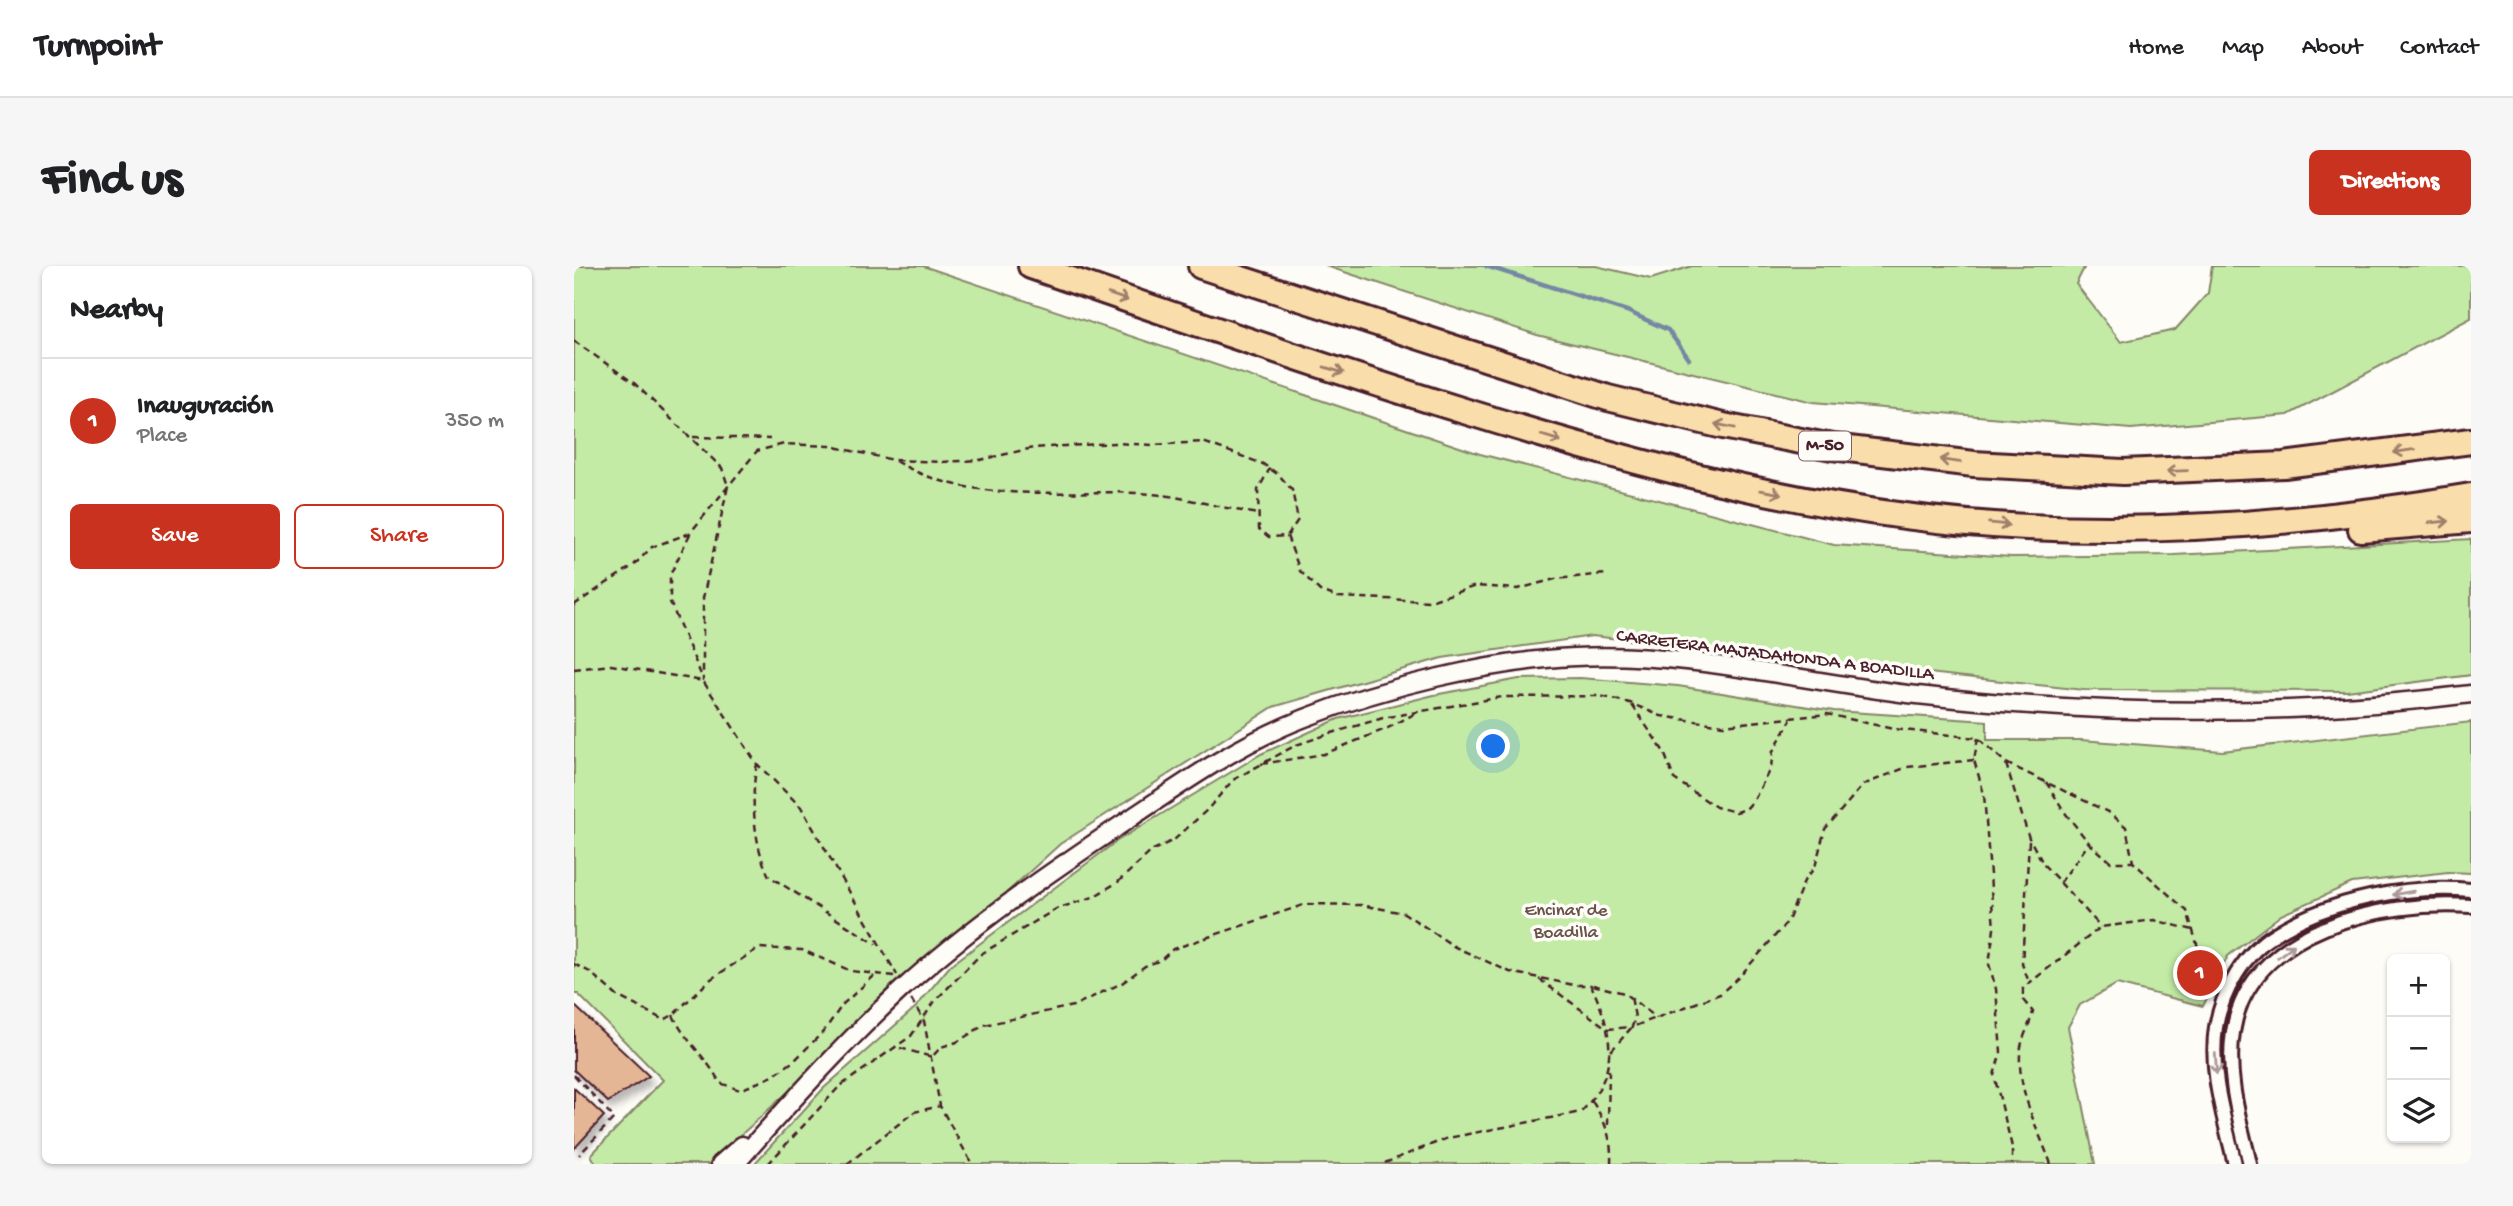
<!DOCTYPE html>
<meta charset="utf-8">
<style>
:root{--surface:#fff;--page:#f6f6f6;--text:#202124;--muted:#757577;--line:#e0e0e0;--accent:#c8321e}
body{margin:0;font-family:"Gochi Hand",sans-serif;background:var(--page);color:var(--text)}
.controls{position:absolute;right:21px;bottom:21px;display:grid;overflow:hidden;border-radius:10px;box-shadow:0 2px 5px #0004}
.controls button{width:63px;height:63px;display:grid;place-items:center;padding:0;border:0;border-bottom:2px solid var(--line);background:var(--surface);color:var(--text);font:35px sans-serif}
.you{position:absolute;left:920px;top:481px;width:24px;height:24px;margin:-18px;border:5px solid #fff;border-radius:50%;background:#1a73e8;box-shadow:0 0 0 10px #1a73e833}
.badge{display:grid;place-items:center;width:46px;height:46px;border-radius:50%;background:var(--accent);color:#fff;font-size:23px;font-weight:700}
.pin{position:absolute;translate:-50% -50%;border:4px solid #fff;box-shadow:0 2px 7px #0006}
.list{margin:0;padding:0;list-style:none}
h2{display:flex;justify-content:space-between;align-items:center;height:91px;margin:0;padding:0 28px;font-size:30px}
h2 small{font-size:23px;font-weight:400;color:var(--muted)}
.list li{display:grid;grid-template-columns:46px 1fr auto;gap:21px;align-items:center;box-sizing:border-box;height:126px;padding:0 28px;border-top:2px solid var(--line)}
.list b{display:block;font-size:26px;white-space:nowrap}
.list p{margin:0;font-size:23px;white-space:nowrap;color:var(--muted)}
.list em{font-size:23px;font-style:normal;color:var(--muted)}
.actions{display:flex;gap:14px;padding:21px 28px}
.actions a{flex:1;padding:16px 0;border:2px solid var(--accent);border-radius:10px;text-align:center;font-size:24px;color:var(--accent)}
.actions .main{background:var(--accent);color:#fff}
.icon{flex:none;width:38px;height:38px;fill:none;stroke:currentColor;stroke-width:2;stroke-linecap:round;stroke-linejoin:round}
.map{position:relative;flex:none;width:1897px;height:898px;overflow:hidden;border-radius:10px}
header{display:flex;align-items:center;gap:42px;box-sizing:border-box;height:98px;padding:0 35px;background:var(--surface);border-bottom:2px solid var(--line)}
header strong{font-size:33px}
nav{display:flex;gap:38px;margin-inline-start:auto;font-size:24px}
.intro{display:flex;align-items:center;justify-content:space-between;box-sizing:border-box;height:168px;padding:0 42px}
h1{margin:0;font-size:49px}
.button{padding:18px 32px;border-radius:10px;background:var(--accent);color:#fff;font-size:24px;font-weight:700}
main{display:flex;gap:42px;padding:0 42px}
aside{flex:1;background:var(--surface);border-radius:10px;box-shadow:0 2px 5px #0004}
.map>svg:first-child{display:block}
</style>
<header>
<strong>Turnpoint</strong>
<nav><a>Home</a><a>Map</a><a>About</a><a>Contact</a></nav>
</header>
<div class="intro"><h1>Find us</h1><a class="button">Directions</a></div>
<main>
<aside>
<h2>Nearby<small></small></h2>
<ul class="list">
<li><span class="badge">1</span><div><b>Inauguración</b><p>Place</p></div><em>350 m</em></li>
</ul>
<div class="actions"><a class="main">Save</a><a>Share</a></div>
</aside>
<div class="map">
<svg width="1897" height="898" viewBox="0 0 1897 898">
<defs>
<filter id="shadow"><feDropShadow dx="4.5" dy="7" stdDeviation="3.5" flood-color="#0004"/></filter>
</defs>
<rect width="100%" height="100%" fill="#fdfcf7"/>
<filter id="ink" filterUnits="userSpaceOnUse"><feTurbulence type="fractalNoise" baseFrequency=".0143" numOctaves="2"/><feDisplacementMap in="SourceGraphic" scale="14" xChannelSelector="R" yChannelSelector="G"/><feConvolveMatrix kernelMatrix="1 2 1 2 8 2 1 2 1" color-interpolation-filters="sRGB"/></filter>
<g filter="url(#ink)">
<path fill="#c3eba6" stroke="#868568" stroke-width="2" d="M0,0H349L906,188L1260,279L1438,291L1600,289L1897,273V409L1773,425L1510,424L1018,370L868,392L699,441L486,578L135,898H22L17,889L89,814L4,728H0Z
M752,0H1022L1077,13L1118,0H1511L1502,18L1547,76L1601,64L1634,27L1638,0H1897V52L1714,149L1557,163L1239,136L963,69Z
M1006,412L1104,420L1260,445L1413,455V474H1507L1648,485L1897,456V607L1874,606L1778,617L1707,649L1654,690L1629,740L1543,718L1506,739L1494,761L1521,898H180L250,822L342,741L376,700L543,575L687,488L764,453L860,429L945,413Z"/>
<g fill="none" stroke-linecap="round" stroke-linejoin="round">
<path stroke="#7687a3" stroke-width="4.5" d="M912,0L1053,45L1094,64L1115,93"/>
</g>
<path fill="#e5b696" stroke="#4a1f2b" stroke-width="2" filter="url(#shadow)" d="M0,739L75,810L34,836L0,804Z
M0,822L30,850L0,883Z"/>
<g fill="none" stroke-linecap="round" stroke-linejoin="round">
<g stroke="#4a1f2b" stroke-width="18">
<path id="minor" d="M1661,898C1651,854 1635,807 1642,761C1648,726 1670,687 1701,668C1755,634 1834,618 1897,624
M1676,898C1666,855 1652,810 1659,766C1675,662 1810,634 1897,640"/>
</g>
<g stroke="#4a1f2b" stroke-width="21">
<path id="tertiary" d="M146,898L168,879
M162,898C215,838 268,779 327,724C397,660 478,605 557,552C612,515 668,476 731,452C810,421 916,395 1001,391C1112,385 1224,415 1334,428C1521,449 1710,452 1897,428"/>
</g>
<g stroke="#4a1f2b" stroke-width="30">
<path id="motorway" d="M457,0C600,50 742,99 887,144C1071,201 1259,252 1453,261C1600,268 1752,255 1897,230
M627,0L1034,132L1149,160L1258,181L1400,198L1549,206L1710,199L1897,175
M1787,263L1897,254"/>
</g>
<path stroke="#4a1f2b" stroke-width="2.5" stroke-dasharray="7 5" stroke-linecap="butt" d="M0,75L60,117L148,202L154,220L129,332V415
M119,171L196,173
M321,195C410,246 500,217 595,230C624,235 654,243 684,248
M116,268L96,309V336L128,411
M713,270L726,305L746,325L764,331L856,335L902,320L944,323L981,313L1032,308
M0,339L60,299L78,281L116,267L183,185L210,178L256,180L319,194L367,196L406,194L459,182L541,177L578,179L629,176L689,198L705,209L718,224L724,254L713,270L695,271L685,263L684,224L696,202
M0,403L37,399L129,415L183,498L227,541L323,709
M1058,439L1090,486L1100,513L1142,541L1162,546L1172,543L1180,534L1197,501L1199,485L1217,454
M1404,472L1400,494L1410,528L1420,663L1415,698L1422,723L1427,786L1420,809L1438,881V898
M183,498C176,531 180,581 195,610L302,678
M687,498L750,488L814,462L842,447
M1432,498L1455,572L1470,599L1527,661
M1472,516L1492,548L1515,577
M1455,575L1448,698L1455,716
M1486,617L1515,577L1537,596H1559
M0,698L16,706L43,730L90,754L99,749L137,713L185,682L228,684L277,705L320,710
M965,713L1034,763L1058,761L1061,751L1057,731
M1019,719L1050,727L1083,752
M337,733L350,755L366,840L398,898
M99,749C112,777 132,790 146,817L166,824L199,810L221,794L250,765L269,738L300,710
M326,782L358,791L367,781L383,776L410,759L499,740L548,717L571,700L587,694L599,683L732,638L787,639L830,647L881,681L936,706L1000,719H1017C1039,766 1047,805 1007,846L874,872L808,898
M1037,785L1058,761L1146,728L1166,710L1214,655L1230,615L1241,601L1251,563L1289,519L1333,501L1400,494
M0,809L40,852L5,889
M1018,835C1032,857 1038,872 1037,898
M1034,859L1035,802
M194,898L265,821L337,770L361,735L407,688L482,643L519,631L544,616L579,584L600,574L633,544L659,514L722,479L758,467L809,452L928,431L1026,430L1056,437L1087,450L1149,459L1253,448L1319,463L1404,472L1432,497L1536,547L1552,561L1559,596L1613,645L1632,708L1641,720
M273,898L340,846L366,840
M1477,898C1464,863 1444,827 1446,788C1447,773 1455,761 1459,746L1449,734V722L1527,661L1580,654L1619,664"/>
<use href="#minor" stroke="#fdfcf7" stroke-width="12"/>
<use href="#tertiary" stroke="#fdfcf7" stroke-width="16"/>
<use href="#motorway" stroke="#f9deab" stroke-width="24"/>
</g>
<defs><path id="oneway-shaft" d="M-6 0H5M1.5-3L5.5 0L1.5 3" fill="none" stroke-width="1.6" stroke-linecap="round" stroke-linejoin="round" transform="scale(1.75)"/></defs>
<g stroke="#a27e6b">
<use href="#oneway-shaft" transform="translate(544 31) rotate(19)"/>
<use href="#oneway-shaft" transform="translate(760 104) rotate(17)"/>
<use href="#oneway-shaft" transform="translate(1151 160) rotate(-168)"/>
<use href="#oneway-shaft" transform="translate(977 172) rotate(17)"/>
<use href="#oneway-shaft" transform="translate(1830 185) rotate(171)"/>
<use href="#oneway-shaft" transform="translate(1376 195) rotate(-173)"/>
<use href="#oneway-shaft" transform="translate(1603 205) rotate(178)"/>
<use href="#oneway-shaft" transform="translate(1197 226) rotate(10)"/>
<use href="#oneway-shaft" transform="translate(1865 256) rotate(-5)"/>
<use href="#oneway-shaft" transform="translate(1425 258) rotate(6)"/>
</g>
<g stroke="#ac999b">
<use href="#oneway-shaft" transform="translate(1829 627) rotate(170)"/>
<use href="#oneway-shaft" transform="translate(1712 685) rotate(-37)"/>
<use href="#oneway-shaft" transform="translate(1642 798) rotate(86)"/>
</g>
</g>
<g text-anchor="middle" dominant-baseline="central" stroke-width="7" stroke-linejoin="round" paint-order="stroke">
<rect fill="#fdfcf7" stroke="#806168" stroke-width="2" x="1225" y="165.5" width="52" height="29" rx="5"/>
<g font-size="18" font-weight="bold" fill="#4a1f2b">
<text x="1251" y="180">M-50</text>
</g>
<g font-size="19" fill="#4a1f2b" stroke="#fdfcf7">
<text transform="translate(1201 390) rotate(7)">CARRETERA MAJADAHONDA A BOADILLA</text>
</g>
<g font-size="19" fill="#68524a" stroke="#fdfcf7">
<text x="992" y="645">Encinar de<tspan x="992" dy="22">Boadilla</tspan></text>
</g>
</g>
</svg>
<div class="controls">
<button>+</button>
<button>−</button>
<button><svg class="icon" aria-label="layers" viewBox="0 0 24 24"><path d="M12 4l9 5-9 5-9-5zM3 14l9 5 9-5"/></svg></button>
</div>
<div class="you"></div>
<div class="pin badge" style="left:1626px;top:707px">1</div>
</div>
</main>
